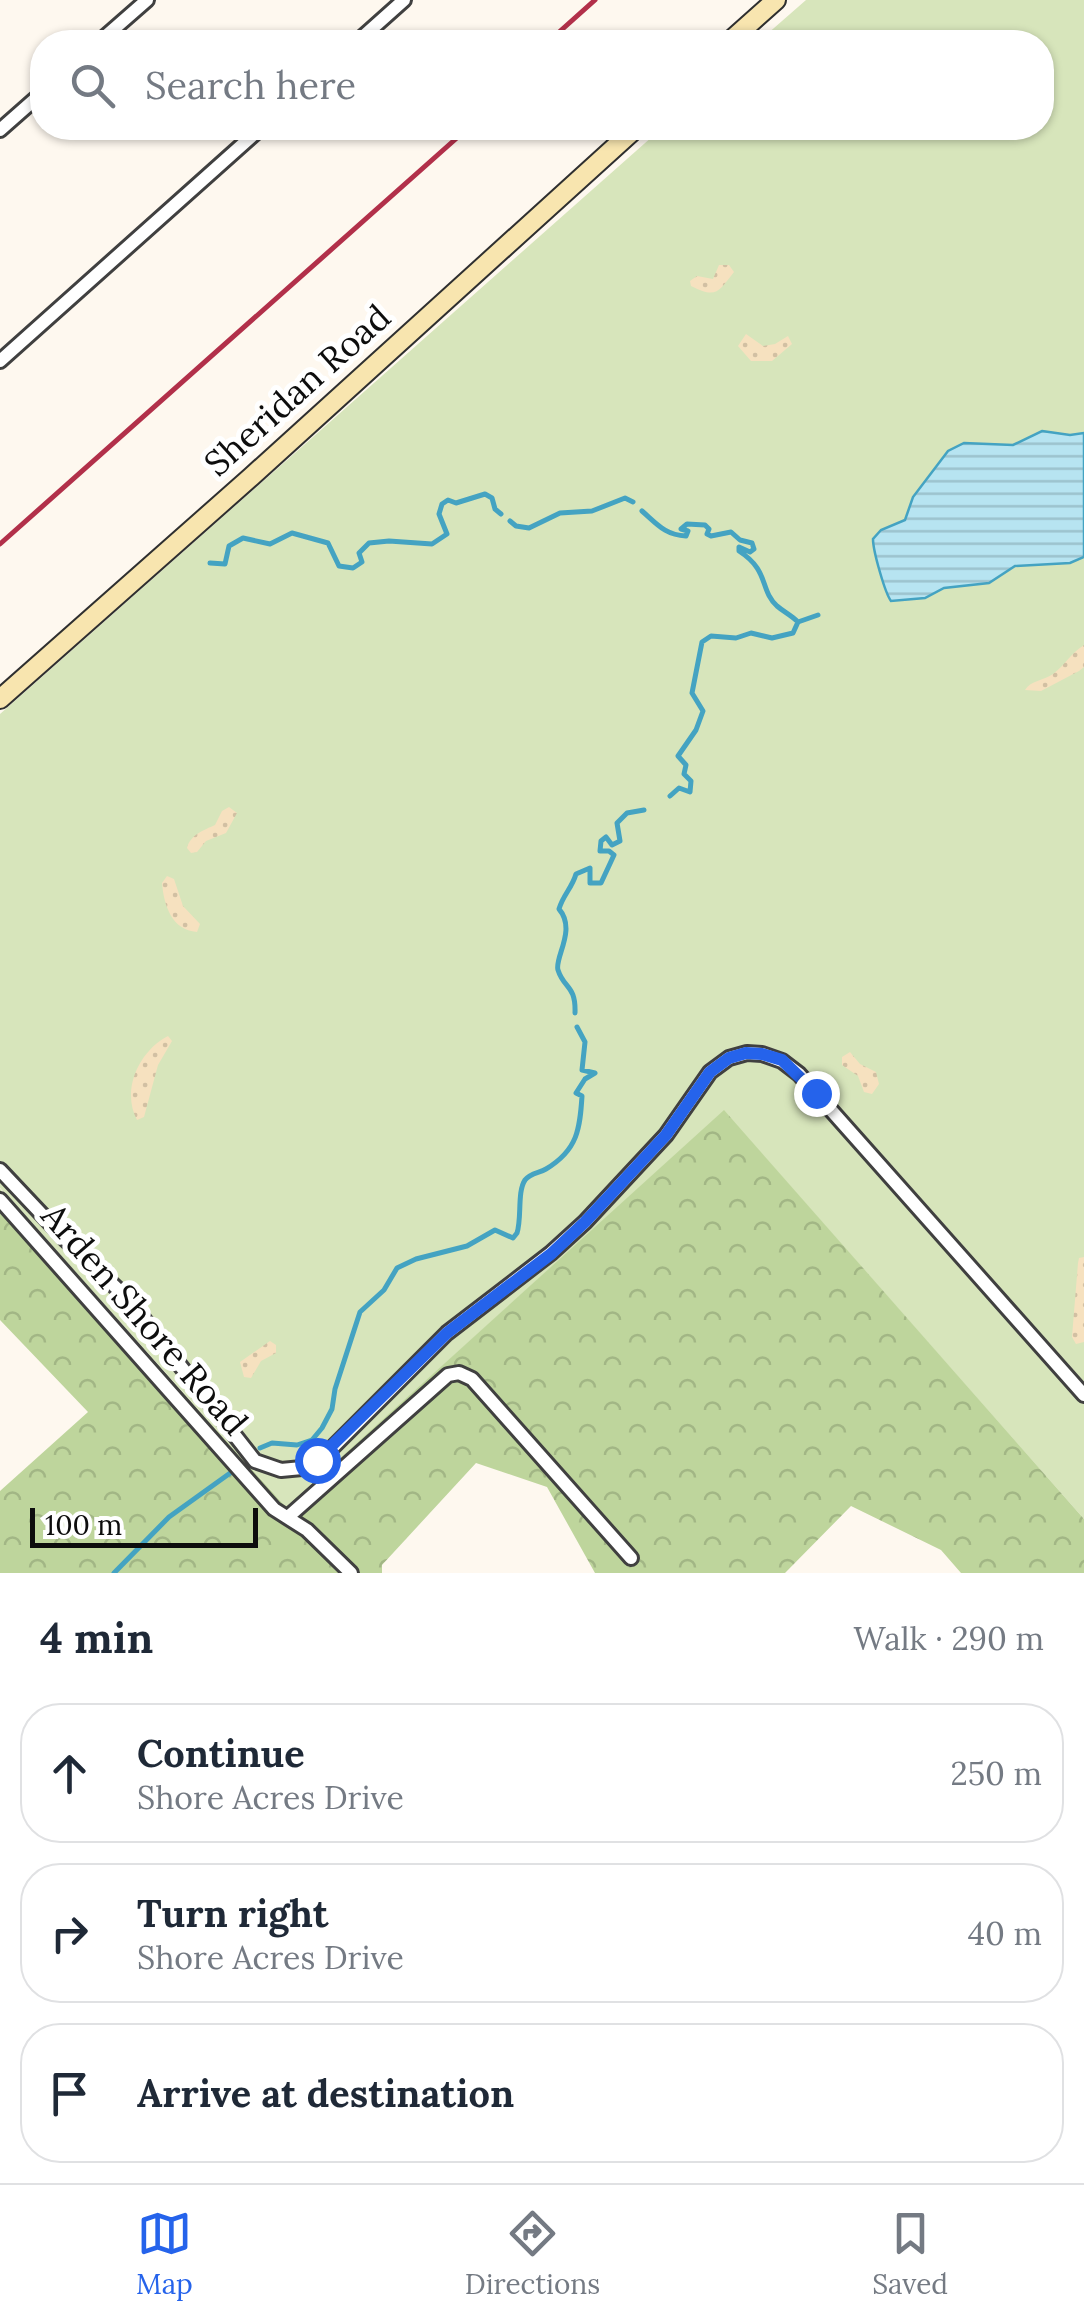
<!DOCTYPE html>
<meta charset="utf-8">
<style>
:root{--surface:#fff;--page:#f6f6f7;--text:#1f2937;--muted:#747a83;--line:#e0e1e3;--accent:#2563eb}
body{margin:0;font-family:Lora,serif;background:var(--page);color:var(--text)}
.scale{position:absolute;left:30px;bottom:25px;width:228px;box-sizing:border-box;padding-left:10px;border:5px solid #0d0d0d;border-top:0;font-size:28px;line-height:35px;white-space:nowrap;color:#0d0d0d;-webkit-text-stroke:8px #fff;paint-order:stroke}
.stop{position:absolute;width:30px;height:30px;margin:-22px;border:8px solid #2563eb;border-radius:50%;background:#fff}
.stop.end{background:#2563eb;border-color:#fff;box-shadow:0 2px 10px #0008}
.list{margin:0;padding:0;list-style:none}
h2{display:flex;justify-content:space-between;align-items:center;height:130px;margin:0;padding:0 40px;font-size:42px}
h2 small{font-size:32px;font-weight:400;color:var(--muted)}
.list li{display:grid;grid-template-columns:65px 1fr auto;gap:30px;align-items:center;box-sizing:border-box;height:140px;margin:0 20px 20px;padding:0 20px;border:2px solid var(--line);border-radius:40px}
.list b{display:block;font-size:38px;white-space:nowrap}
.list p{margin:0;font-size:32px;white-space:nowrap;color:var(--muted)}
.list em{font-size:32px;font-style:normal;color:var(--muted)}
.icon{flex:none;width:55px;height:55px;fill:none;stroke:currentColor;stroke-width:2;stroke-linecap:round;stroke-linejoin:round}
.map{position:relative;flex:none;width:1084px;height:1573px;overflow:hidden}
.search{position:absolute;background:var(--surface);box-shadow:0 2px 8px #0004;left:30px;right:30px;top:30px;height:110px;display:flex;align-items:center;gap:25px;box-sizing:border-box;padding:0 35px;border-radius:40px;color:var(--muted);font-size:38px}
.sheet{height:610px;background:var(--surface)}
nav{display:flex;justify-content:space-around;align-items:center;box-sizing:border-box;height:140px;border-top:2px solid var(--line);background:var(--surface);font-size:28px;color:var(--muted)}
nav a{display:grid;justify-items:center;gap:5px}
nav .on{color:var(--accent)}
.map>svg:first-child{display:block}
</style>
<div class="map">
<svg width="1084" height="1573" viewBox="0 0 1084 1573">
<defs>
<pattern id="forest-crowns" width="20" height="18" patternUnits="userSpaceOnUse" patternTransform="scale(2.5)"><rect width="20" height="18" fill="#bed59c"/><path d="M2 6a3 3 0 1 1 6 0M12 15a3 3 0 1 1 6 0" fill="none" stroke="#a2b685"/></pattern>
<pattern id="sand-dots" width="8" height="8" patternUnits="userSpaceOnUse" patternTransform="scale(2.5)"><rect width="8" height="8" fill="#f6e1bf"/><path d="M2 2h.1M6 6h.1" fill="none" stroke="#d2c0a3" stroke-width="1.8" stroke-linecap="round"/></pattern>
<pattern id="water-rules" width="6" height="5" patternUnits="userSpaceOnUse" patternTransform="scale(2.5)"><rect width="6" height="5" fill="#b7e4f1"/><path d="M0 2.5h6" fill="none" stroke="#9cc2cd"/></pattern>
</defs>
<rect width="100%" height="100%" fill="#fef8ef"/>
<path fill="#d7e5bb" d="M806,0H1084V1519L724,1111L286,1507L0,1188V714L662,128H1042V42H758Z"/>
<path fill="url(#forest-crowns)" d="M724,1110L1084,1519V1573H961L941,1550L851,1506L785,1573H595L547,1487L476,1463L382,1565V1573H0V1491L88,1412L0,1320V1189L286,1507Z"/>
<path fill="url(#sand-dots)" d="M719,265H729L734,272C718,292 717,299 691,286L690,281L697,276L713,279Z
M746,334L763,346L775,344L788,336L792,344L772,361H751L738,346Z
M1084,645V667L1079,671L1041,691L1025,690C1031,680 1043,681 1053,674C1065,665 1070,654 1084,645Z
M229,807L237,813L226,833L206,841L197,852L191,853L187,848C190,835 204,830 215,825L222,811Z
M167,876L174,879L183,906L200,924L197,932C172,930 164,906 162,883Z
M168,1036L172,1041L158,1065L144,1117L137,1120C121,1090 139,1051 168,1036Z
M850,1052L860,1064L876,1072L879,1084L872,1094L864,1092L858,1076L842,1065V1057Z
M1084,1257V1342L1076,1344L1072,1337L1078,1263L1079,1258Z
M270,1341L276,1345V1353L261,1361L251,1378L244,1377L240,1362Z"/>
<path fill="url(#water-rules)" stroke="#44a3c2" stroke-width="2.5" d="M1042,431L1070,435L1084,433V557L1070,563L1015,566L989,583L944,588L925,598L891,601C885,593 873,551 873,539L881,530L905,520L913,497L948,451L964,443L1013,445Z"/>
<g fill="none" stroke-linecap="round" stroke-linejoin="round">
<path stroke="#44a3c2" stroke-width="5" d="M642,511C657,524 665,535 686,536L688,531L681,529L687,524L705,525L709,529L707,534L711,536L731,532L740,540L752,543L754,549L750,552L739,547V551C770,571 759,589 777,606C784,612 791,615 798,622
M510,521L516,526L529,528L560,513L592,511L625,498L633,502
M210,563L225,564L229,546L243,538L270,544L292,533L328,543L339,566L353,568L362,562L359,553L369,543L389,541L432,544L447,534L439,514L442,504L448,500L456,503L485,494L492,498L495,509L501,514
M670,796L679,788L690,792L691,781L684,774L686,765L678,756L696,730L703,711L692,693L702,642L711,636L736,638L751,633L772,638L793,633L798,622L818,615
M575,1013C576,985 564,989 558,970C554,958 577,930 559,909C563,895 572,888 576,874L590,868V883H601L614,855L609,851H600L601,841L606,837L612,845L620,841L617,823L627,813L644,810
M260,1448L272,1443L297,1445L312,1440L322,1428L332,1409L335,1389L360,1312L384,1290L397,1268L416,1259L467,1246L495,1230L513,1238L517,1233C522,1218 517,1192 525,1180C530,1173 539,1173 546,1169C578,1150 580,1128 582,1096L576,1093L585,1079L595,1073L582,1070L585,1042L577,1027
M114,1573L169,1517L233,1471"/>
<g stroke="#404040" stroke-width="18">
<path id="street" d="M99,42L147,0
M357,42L404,0
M0,130L42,93
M0,361L261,128
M0,1170L66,1240L128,1299L255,1461L281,1470L302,1468L331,1449L447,1333L551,1253L585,1222L666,1135L710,1072L729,1058L747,1053L762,1054L782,1061L799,1074L1084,1395
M0,1200L274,1509L307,1530L351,1573
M288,1517L448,1375L459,1373L472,1379L631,1558"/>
</g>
<g stroke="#2f2f2f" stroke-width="22">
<path id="secondary" d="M729,42L776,0
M0,699L251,477L636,128"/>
</g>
<use href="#street" stroke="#fff" stroke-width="12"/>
<use href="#secondary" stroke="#f8e5af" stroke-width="18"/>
<path stroke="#b2304a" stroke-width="5" d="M548,42L595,0
M0,544L468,128"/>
</g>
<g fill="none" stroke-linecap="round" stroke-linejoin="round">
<path stroke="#2563eb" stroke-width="12" d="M317,1460L447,1333L551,1254L585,1222L666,1135L710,1072L729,1058L746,1053L762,1054L782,1060L816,1093"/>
</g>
<g text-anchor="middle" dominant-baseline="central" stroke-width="10" stroke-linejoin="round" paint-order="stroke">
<g font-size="35" fill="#0d0d0d" stroke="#fff">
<text transform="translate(297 390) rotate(-42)">Sheridan Road</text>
<text transform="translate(145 1319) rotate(49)">Arden Shore Road</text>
</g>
</g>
</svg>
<div class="scale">100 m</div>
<div class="stop" style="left:317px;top:1460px"></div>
<div class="stop end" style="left:816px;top:1093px"></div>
<div class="search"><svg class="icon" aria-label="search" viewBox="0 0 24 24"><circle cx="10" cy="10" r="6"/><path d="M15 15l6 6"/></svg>Search here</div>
</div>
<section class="sheet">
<h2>4 min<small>Walk · 290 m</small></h2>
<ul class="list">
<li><svg class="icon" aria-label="ahead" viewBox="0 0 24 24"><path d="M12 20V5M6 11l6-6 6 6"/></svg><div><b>Continue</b><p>Shore Acres Drive</p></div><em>250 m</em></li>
<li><svg class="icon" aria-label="right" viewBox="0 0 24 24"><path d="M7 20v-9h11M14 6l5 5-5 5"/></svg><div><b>Turn right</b><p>Shore Acres Drive</p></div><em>40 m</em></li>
<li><svg class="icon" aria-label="arrive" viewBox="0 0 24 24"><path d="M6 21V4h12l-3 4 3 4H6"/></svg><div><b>Arrive at destination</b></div></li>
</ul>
</section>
<nav>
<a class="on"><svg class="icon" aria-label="map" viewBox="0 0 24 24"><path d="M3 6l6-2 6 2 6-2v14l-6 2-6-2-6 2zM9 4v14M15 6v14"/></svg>Map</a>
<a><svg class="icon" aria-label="directions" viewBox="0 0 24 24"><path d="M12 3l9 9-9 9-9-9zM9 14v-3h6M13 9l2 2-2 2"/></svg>Directions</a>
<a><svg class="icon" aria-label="saved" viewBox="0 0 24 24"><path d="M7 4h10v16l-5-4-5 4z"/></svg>Saved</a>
</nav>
